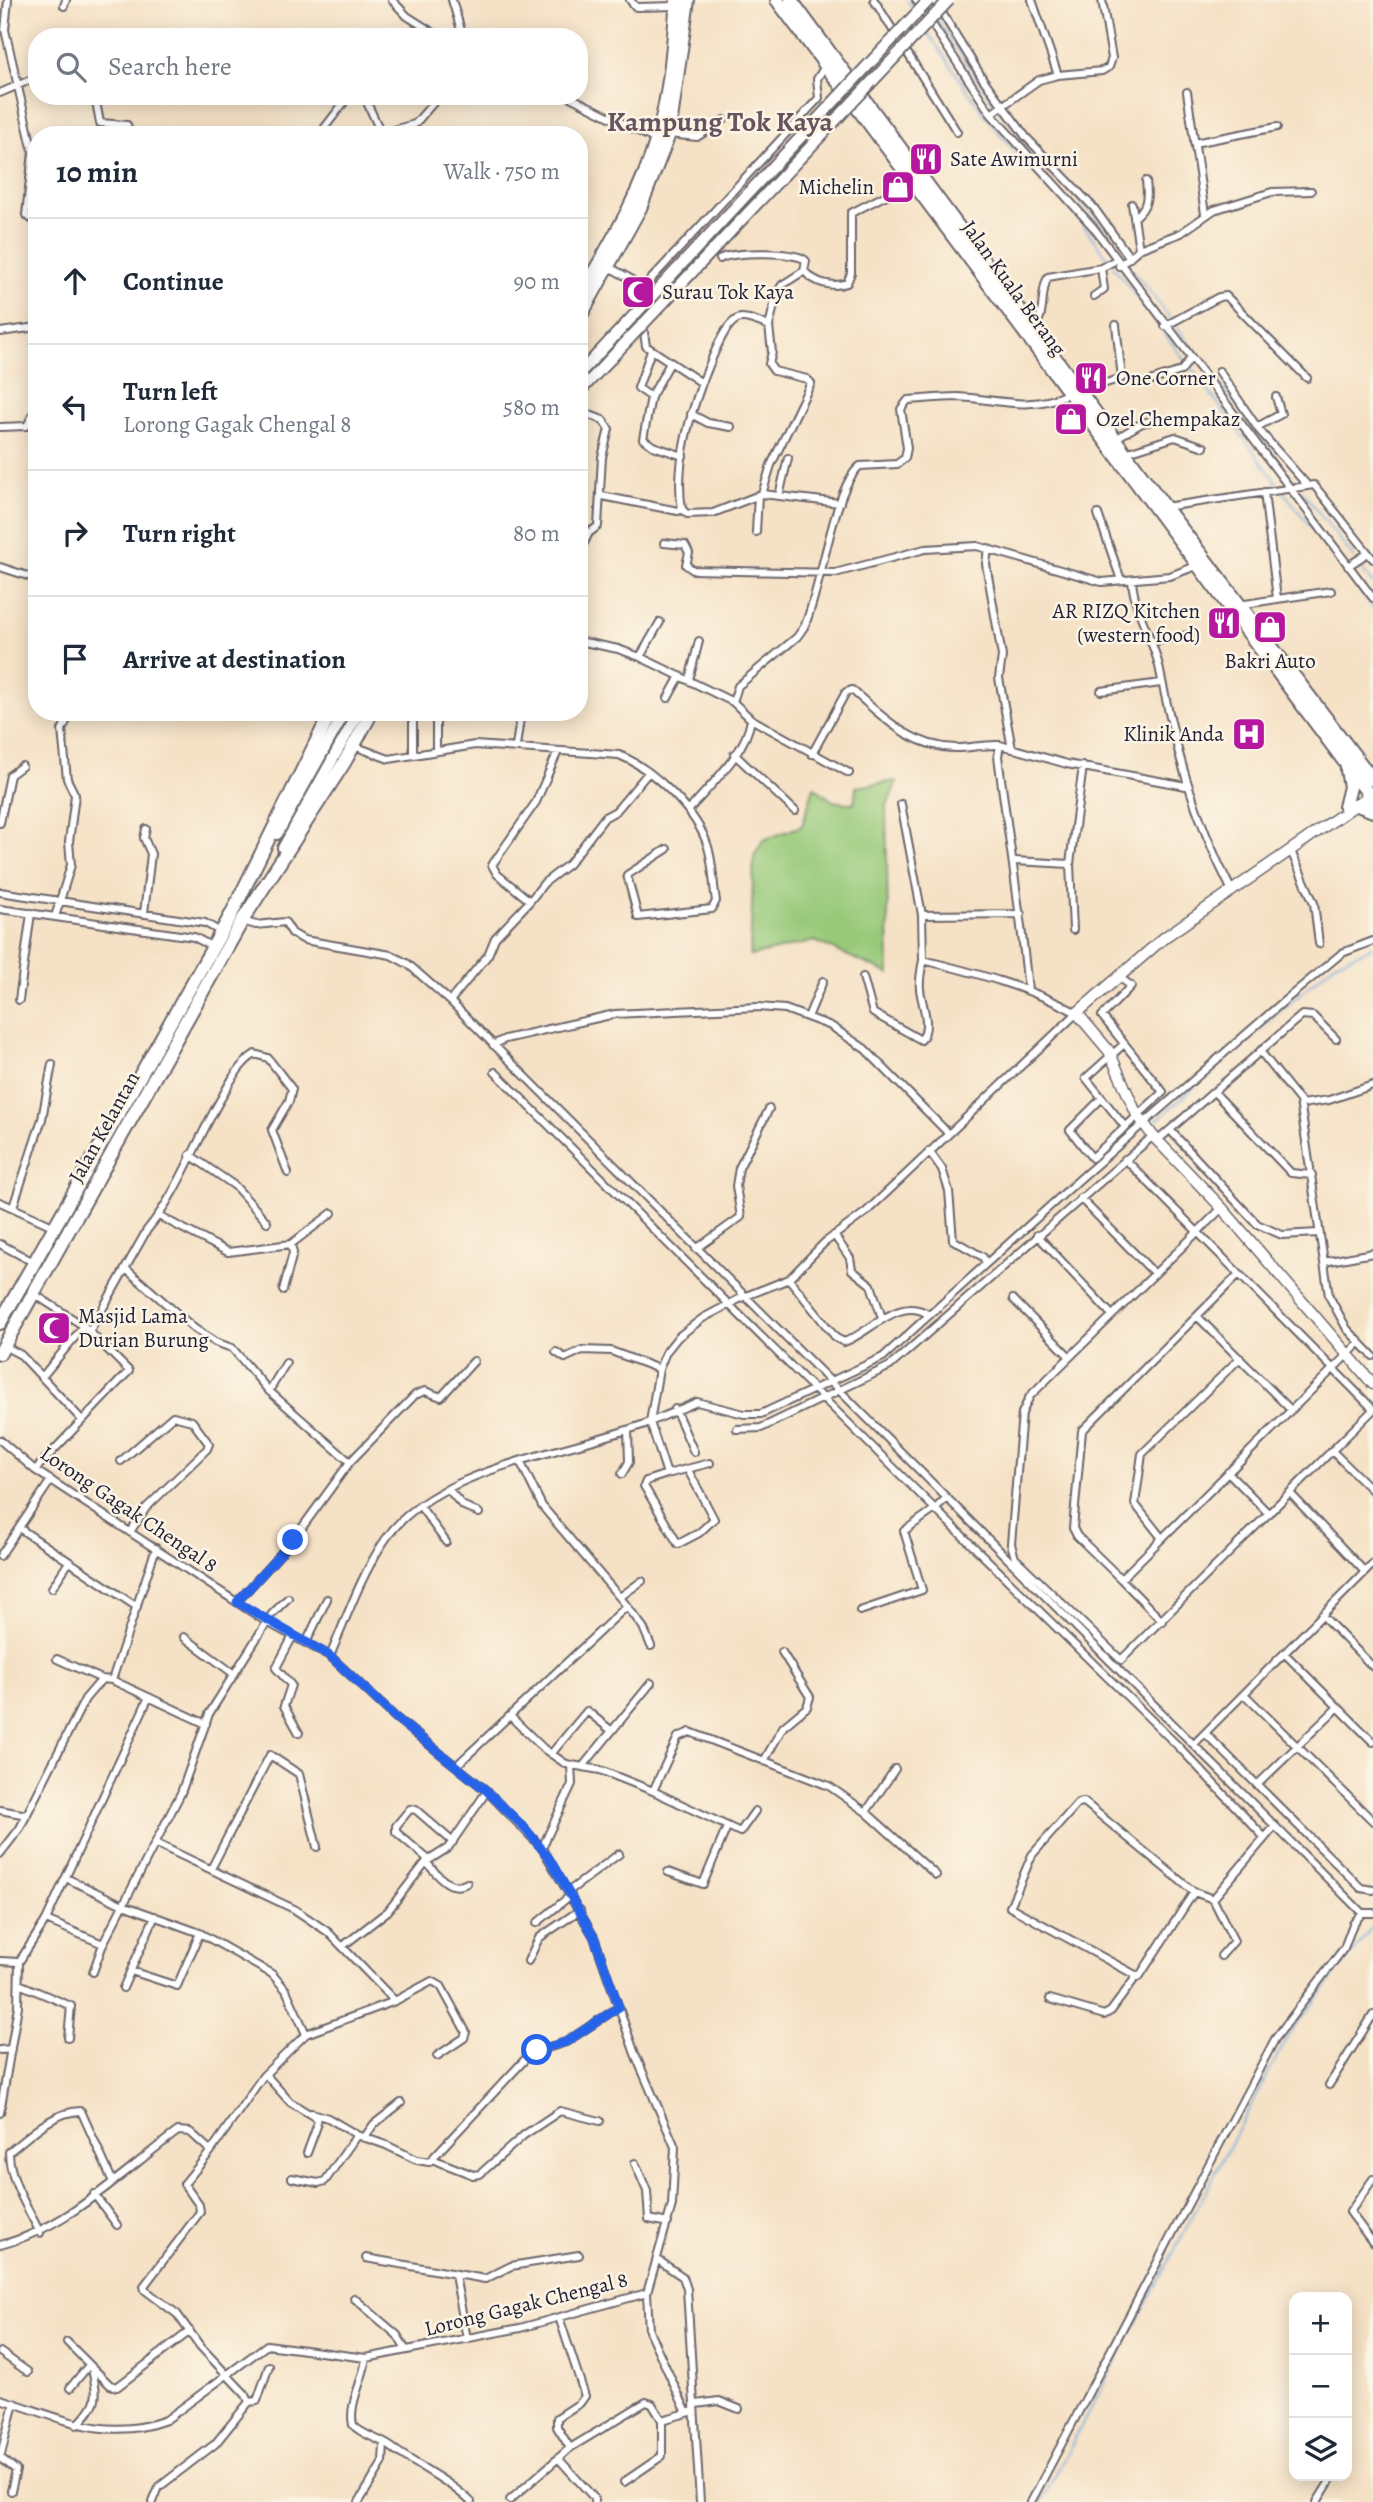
<!DOCTYPE html>
<meta charset="utf-8">
<style>
:root{--surface:#fff;--page:#f2f2f3;--text:#1f2937;--muted:#747a83;--line:#e0e1e3}
body{margin:0;font-family:Alegreya,serif;background:var(--page);color:var(--text)}
.controls{position:absolute;right:21px;bottom:21px;display:grid;overflow:hidden;border-radius:14px;box-shadow:0 4px 18px #0003}
.controls button{width:63px;height:63px;display:grid;place-items:center;padding:0;border:0;border-bottom:2px solid var(--line);background:var(--surface);color:var(--text);font:35px sans-serif}
.stop{position:absolute;width:21px;height:21px;margin:-16px;border:5px solid #2563eb;border-radius:50%;background:#fff}
.stop.end{background:#2563eb;border-color:#fff;box-shadow:0 2px 7px #0008}
.list{margin:0;padding:0;list-style:none}
h2{display:flex;justify-content:space-between;align-items:center;height:91px;margin:0;padding:0 28px;font-size:30px}
h2 small{font-size:23px;font-weight:400;color:var(--muted)}
.list li{display:grid;grid-template-columns:46px 1fr auto;gap:21px;align-items:center;box-sizing:border-box;height:126px;padding:0 28px;border-top:2px solid var(--line)}
.list b{display:block;font-size:26px;white-space:nowrap}
.list p{margin:0;font-size:23px;white-space:nowrap;color:var(--muted)}
.list em{font-size:23px;font-style:normal;color:var(--muted)}
.icon{flex:none;width:38px;height:38px;fill:none;stroke:currentColor;stroke-width:2;stroke-linecap:round;stroke-linejoin:round}
.map{position:relative;flex:none;width:1373px;height:2502px;overflow:hidden}
.search{position:absolute;background:var(--surface);box-shadow:0 4px 18px #0003;left:28px;top:28px;width:560px;height:77px;display:flex;align-items:center;gap:18px;box-sizing:border-box;padding:0 24px;border-radius:28px;color:var(--muted);font-size:26px}
.panel{position:absolute;background:var(--surface);box-shadow:0 4px 18px #0003;left:28px;top:126px;width:560px;height:595px;border-radius:28px}
.map>svg:first-child{display:block}
</style>
<div class="map">
<svg width="1373" height="2502" viewBox="0 0 1373 2502">
<rect width="100%" height="100%" fill="#fcf5e5"/>
<filter id="ink" filterUnits="userSpaceOnUse"><feTurbulence type="fractalNoise" baseFrequency=".0143" numOctaves="2"/><feDisplacementMap in="SourceGraphic" scale="14" xChannelSelector="R" yChannelSelector="G"/><feConvolveMatrix kernelMatrix="1 2 1 2 8 2 1 2 1" color-interpolation-filters="sRGB"/></filter>
<filter id="wash" filterUnits="userSpaceOnUse"><feTurbulence type="fractalNoise" baseFrequency=".00686" numOctaves="4" result="noise"/><feDisplacementMap in="SourceGraphic" scale="28" xChannelSelector="R" yChannelSelector="G"/><feGaussianBlur stdDeviation="1.57" result="paint"/><feColorMatrix in="noise" values="0 0 0 0 0 0 0 0 0 0 0 0 0 0 0 0 0 1.4 0 .05"/><feComposite in="paint" operator="in"/></filter>
<g filter="url(#wash)">
<rect width="100%" height="100%" fill="#f5e1c5"/>
<path fill="#97c979" stroke="#5c765a" stroke-width="2" d="M897,781L886,808L889,974L815,941L750,956L754,856L763,840L802,826L814,787L833,801L854,804L856,787Z"/>
<g fill="none" stroke-linecap="round" stroke-linejoin="round">
<path stroke="#6da7dd" stroke-width="2" d="M907,0L913,8
M936,18L996,106
M927,31L981,110L1015,152L1073,212L1110,261
M999,110L1100,224L1124,258
M1127,263L1171,319
M1113,266L1186,362
M1174,324L1298,486
M1190,366L1277,483
M1302,491L1354,558
M1284,492L1373,608
M1357,563L1373,584
M1157,1120L1335,963L1373,947
M1041,2502L1288,2036L1373,1926"/>
</g>
</g>
<g filter="url(#ink)">
<g fill="none" stroke-linecap="round" stroke-linejoin="round">
<g stroke="#6c656b" stroke-width="10">
<path id="street" d="M8,0L5,30L33,152L26,215L37,223
M392,0L407,16L440,37
M452,0L463,37
M630,0L636,7L676,6
M874,0L957,132
M916,0L991,114L1093,227L1373,598
M934,0L983,79L1026,137L1094,208L1130,258
M64,6L66,0
M1058,75L1102,71L1109,67L1112,58L1102,0
M1187,92L1205,214
M0,93L37,77
M95,96L100,123L127,125L130,135
M364,96L382,135
M568,96L656,140
M991,114L1039,80L1058,75L1032,0
M382,133L415,124L439,96
M669,134L697,137L724,120
M319,135L349,96
M1194,143L1277,127
M1132,204L1139,249
M1134,218C1148,207 1148,197 1146,181
M720,259C730,251 799,251 806,261L804,271L782,285L777,293L769,326L772,352L769,364L774,371L807,379L811,383L771,465L762,494
M1119,266L1139,249L1181,233L1214,210L1272,192L1311,191
M609,267L629,278L641,290L639,299L646,346L702,383C688,421 675,469 682,509L687,514L713,513L762,494L840,503
M804,271C815,283 832,288 847,283L851,273V213L912,182
M641,290L819,98L817,79L825,66
M1094,296L1104,289L1101,268
M1165,326L1219,297L1226,296L1307,378
M1034,328C1047,312 1039,294 1048,277L1101,268L1116,260
M0,332L37,327
M651,351L638,388L651,397
M670,363L651,397L643,439L653,446L683,456
M1219,371L1259,430L1307,485
M1153,380L1181,371L1190,359
M702,383C709,368 724,318 742,318C751,318 761,323 769,326
M1080,391L1122,378L1116,325
M579,411L603,420L609,429L602,457L598,526L589,533L579,553
M691,414L708,423L731,427
M1,427L27,426L33,414L37,413
M1257,427L1281,414L1276,397
M1115,439L1142,423L1160,419
M1125,453L1175,437L1204,447
M602,496L678,511L682,509
M779,496L788,458
M1165,507L1314,485L1373,559
M1098,514L1121,580
M579,523L589,533
M756,532L758,495
M664,543L685,545L689,553L686,565L693,570L835,573L925,549L977,546L1102,582L1170,576L1196,566
M988,548L986,564L1002,656L999,678L1012,749
M1348,566L1368,553
M0,567L37,579
M1132,580C1134,611 1152,636 1159,666C1175,747 1193,815 1231,889
M1277,599L1331,591
M1239,605L1277,599L1264,492
M579,641L618,649L640,657L733,702
M1150,642L1189,635
M640,657L660,622
M689,680L699,641
M1101,691L1161,683
M668,698L680,676
M413,712V754
M354,746L389,759L475,745L619,755C652,768 698,812 708,847C713,863 713,883 716,901L712,909L638,917L627,875L667,849
M516,746L521,712
M436,750V712
M734,754L795,811
M812,754L846,692L852,690C884,718 911,747 956,748C970,748 985,744 1000,745
M849,773L751,719L733,702L738,686L797,637L804,627C821,592 833,487 860,466L897,464L905,458L907,448L901,409L908,400C925,399 942,397 958,397C997,399 1031,412 1067,394
M901,804L922,915
M689,810C710,785 747,752 751,719
M0,823L10,775L22,766
M1290,849L1314,903L1319,944
M1015,861L1070,864
M0,892L205,923L221,932
M530,901L544,883L569,864L605,817L616,811L648,773
M0,909L194,937L213,947
M144,913L151,854L144,838L146,829
M55,917L71,865L69,842L75,795L67,779L62,730L71,712
M242,921L256,925L285,922L292,933L304,940L391,955L408,964L450,1001L1362,1913
M1073,930L1070,864L1083,766
M923,960L922,915L1021,914
M1028,991C1021,912 1008,835 998,756L1000,745L1067,764L1186,786
M19,1000L31,913
M450,1001L488,955L495,938L530,901L497,874L492,865L536,802L558,751
M808,1017L823,981
M1124,1044L1086,1078L1126,1128
M493,1045L505,1039L615,1014L758,1007L785,1009L831,1026L865,1049L948,1133
M1260,1051L1300,1101L1329,1296L1347,1329L1373,1356
M495,1072L935,1509L904,1531L922,1590L860,1611
M1214,1092L1291,1173L1312,1175
M1102,1098L1070,1130L1092,1158L1163,1092L1102,1016L1131,986L1118,976
M1301,1104L1329,1100L1373,1085
M1170,1130L1257,1224L1282,1235L1318,1233
M1157,1141L1302,1015L1313,1016L1336,1039
M929,1151L942,1169L949,1191L953,1240L983,1257L986,1263
M190,1155L235,1186L267,1222
M1125,1159L1373,1409
M1080,1198L1155,1274
M0,1202L55,1227
M13,1207L42,1119L52,1064
M1222,1208L1030,1396L1022,1413L1011,1544L1015,1558L1121,1660L1373,1410
M159,1216L228,1252L291,1244L293,1253L283,1290
M834,1235L850,1258L852,1270L871,1285L882,1318
M1037,1235L1112,1315
M0,1244L35,1263
M291,1244L332,1213
M696,1249L741,1217L736,1186L739,1168L769,1109
M1324,1262L1373,1253
M126,1269L195,1329L215,1342L232,1348L269,1391
M1239,1274L1197,1316L1291,1410
M789,1279L836,1338L844,1342C869,1334 900,1294 929,1315
M34,1294L84,1326L129,1371L35,1470
M1013,1299L1069,1356
M90,1331L147,1230C179,1192 196,1140 222,1097C230,1082 240,1063 255,1054L268,1058L292,1089L289,1101L272,1130L288,1173
M4,1346L21,1355L82,1420
M556,1352L565,1358L582,1350L611,1351L659,1369
M42,1377L84,1326
M675,1409L694,1452
M737,1429L761,1428L890,1366L1153,1136
M0,1440L35,1470L267,1622L330,1656L396,1718L487,1791L542,1848L594,1937L635,2054L675,2147L672,2205L647,2293L520,2328L366,2358L267,2345L166,2420C104,2443 58,2416 0,2399
M1332,1451L1373,1491
M121,1461L173,1416L192,1421L209,1444L207,1449L146,1508L130,1532
M350,1462L415,1395L425,1391L441,1397L474,1361
M688,1470L714,1519L699,1533L678,1544L644,1486L646,1481L667,1474L650,1422L697,1402L744,1414H761L883,1357L1081,1178L1284,1001L1342,953L1373,941
M1228,1472L1269,1514
M622,1474L629,1462L628,1430
M667,1474L710,1463
M449,1490L462,1505L479,1513
M1290,1493L1365,1572
M946,1498L935,1509L1179,1747L1264,1837
M420,1506L446,1542
M19,1528L137,1607
M1161,1537L1135,1504L1142,1454L1240,1358
M0,1556L51,1480
M1121,1579L1077,1536L1073,1528L1082,1431L1197,1316
M52,1588L69,1562
M620,1597L642,1581
M237,1602L293,1540L350,1462L269,1391L286,1363
M627,1606L643,1627L651,1646
M1322,1615L1373,1667
M1162,1621L1121,1579L1359,1343
M293,1636L276,1668L291,1685L284,1706L299,1733
M184,1637L234,1674
M306,1643L327,1599
M1284,1653L1373,1742
M330,1656C347,1617 361,1575 385,1540C435,1466 572,1453 650,1422L659,1369L666,1352L678,1337L703,1318L741,1298L789,1279L824,1243L866,1212L1077,1013C1029,987 976,973 923,960C921,970 919,980 920,989C922,1007 932,1025 921,1040L873,1013L863,977
M57,1659L102,1679
M112,1680L156,1548
M1244,1694L1373,1821
M510,1716L544,1749L566,1764L600,1770L653,1791L678,1737L690,1732L829,1786L866,1812L936,1875
M1205,1733L1361,1888L1373,1890
M1194,1744L1373,1564
M551,1754L587,1711L612,1731
M764,1761L783,1727L807,1707L810,1697L782,1652
M584,1765L651,1683
M456,1766L627,1606L542,1506L520,1461
M1257,1785L1338,1707
M653,1791L740,1832L755,1811
M0,1810L27,1815
M866,1812L895,1769
M155,1843L294,1909L328,1932L395,2001
M542,1848L572,1784L571,1765
M0,1854L20,1828L85,1699L102,1679L112,1680L206,1724
M429,1860L396,1832V1826L410,1809L416,1810L453,1842
M426,1862C437,1874 450,1893 467,1883
M212,1867L270,1755L299,1774L317,1847
M668,1872L703,1884L727,1827
M66,1878L123,1905L200,1933L272,1974L286,1990L306,2034
M569,1891L619,1854
M1194,1892L1139,1977L1010,1907L1032,1855L1078,1803L1084,1802L1194,1892L1213,1899L1234,1941L1221,1956
M1213,1899L1275,1826
M46,1920L103,1944
M537,1923L571,1895
M343,1946L388,1911L426,1862L448,1848L487,1791
M0,1961L19,1962
M528,1961L539,1938L580,1910
M131,1971L177,1986L200,1933
M93,1972L103,1944L181,1793L209,1714L272,1614L288,1598
M19,1984L71,2006L68,2038
M123,1988L155,1916
M1050,1999L1104,2015L1111,2011L1136,1977
M0,2050L11,2049
M265,2074L290,2102L316,2118L317,2126L307,2153
M1329,2085L1373,2015
M0,2113L18,2006L19,1962L46,1920L148,1699
M311,2113L328,2118L357,2135L386,2145L417,2160L429,2162L531,2053L566,2042L619,2007
M364,2138L374,2124L401,2103
M432,2159L473,2175L480,2174L524,2135L560,2111L600,2121
M635,2163L647,2191L649,2219L668,2223
M292,2178L318,2183L325,2181L357,2135
M1373,2179L1350,2212L1373,2243
M94,2194L117,2225
M40,2233C28,2208 9,2180 9,2152C29,2136 54,2111 81,2111L112,2180
M0,2245C68,2228 122,2172 178,2131L190,2132L211,2151L263,2076L306,2034L395,2001L432,1981L441,1986L466,2032L464,2038L437,2056
M366,2258L485,2279L511,2266L579,2255
M658,2260L683,2277L687,2289L700,2502
M455,2275L467,2339
M647,2293L649,2331L687,2413
M354,2298L397,2335L406,2350
M559,2317L585,2396L580,2403L557,2418V2427L570,2448
M67,2342L110,2385L117,2387L190,2331
M0,2352L28,2372
M366,2358C364,2380 348,2403 353,2425C363,2436 379,2438 391,2447C417,2466 447,2479 471,2502
M70,2388L89,2365
M249,2402L257,2401L269,2366
M696,2404L719,2401L739,2409
M77,2425C99,2403 98,2398 92,2369
M0,2458L14,2403
M1,2458L16,2470L11,2491
M558,2458L594,2498V2502
M624,2482L662,2456V2420
M510,2500L570,2448L646,2402L652,2404L662,2420L694,2411
M153,2502L159,2487L215,2444L249,2402L246,2395L200,2346L177,2314L145,2290L144,2286L200,2212L199,2205L184,2184L211,2151
M359,2502L383,2462L384,2443
M1031,2502L1275,2039L1344,1948L1353,1924L1362,1913H1373
M1317,2502L1333,2476"/>
</g>
<g stroke="#6c656b" stroke-width="13">
<path id="secondary" d="M1373,793L1165,937L1077,1013L1109,1051L1136,1113L1153,1136L1222,1208L1373,1384"/>
</g>
<g stroke="#6c656b" stroke-width="14">
<path id="primary" d="M277,834L345,712
M283,848L359,712"/>
</g>
<g stroke="#6c656b" stroke-width="16">
<path id="highway" d="M777,0L1373,800
M791,0L1165,507L1373,780
M579,298C608,247 641,195 657,138C670,94 673,46 677,0
M579,319L640,208L669,134L688,0
M1357,805L1373,811
M1345,807L1350,787L1347,770
M0,1323L231,915L331,712
M0,1353L242,921L344,763L372,712"/>
</g>
<use href="#street" stroke="#fff" stroke-width="6"/>
<use href="#secondary" stroke="#fff" stroke-width="10"/>
<use href="#primary" stroke="#fff" stroke-width="10"/>
<use href="#highway" stroke="#fff" stroke-width="12"/>
<g stroke="#6c656b" stroke-width="14" stroke-linecap="butt">
<path id="primary-bridge" d="M579,374L929,0
M579,392L949,0"/>
</g>
<use href="#primary-bridge" stroke="#fff" stroke-width="10"/>
</g>
</g>
<g fill="none" stroke-linecap="round" stroke-linejoin="round" filter="url(#ink)">
<path stroke="#2563eb" stroke-width="9" d="M293,1540L237,1602L330,1656L396,1718L487,1791L526,1829L549,1858L594,1937L619,2007L566,2042L537,2050"/>
</g>
<defs>
<g id="restaurant-square" transform="scale(1.75)"><rect x="-9" y="-9" width="18" height="18" rx="4" fill="#b5179e" stroke="#fcf5e5"/><path d="M-5-6h1v4h1v-4h1v4h1v-4h1v5L-1.5 .5V6h-2V.5L-5-1ZM5-6V6H3V1.5H1.5Q1.5-4 5-6Z" fill="#fff"/></g>
<g id="shop-square" transform="scale(1.75)"><rect x="-9" y="-9" width="18" height="18" rx="4" fill="#b5179e" stroke="#fcf5e5"/><path d="M-5-2.5h2.3a2.7 3.5 0 0 1 5.4 0H5L5.5 6h-11ZM-1.5-2.5h3a1.5 2.3 0 0 0-3 0Z" fill="#fff"/></g>
<g id="mosque-square" transform="scale(1.75)"><rect x="-9" y="-9" width="18" height="18" rx="4" fill="#b5179e" stroke="#fcf5e5"/><path d="M3.5-4.9A6 6 0 1 0 3.5 4.9A5 5 0 1 1 3.5-4.9Z" fill="#fff"/></g>
<g id="hospital-square" transform="scale(1.75)"><rect x="-9" y="-9" width="18" height="18" rx="4" fill="#b5179e" stroke="#fcf5e5"/><path d="M-5-5h3v3.5h4V-5h3V5h-3V1.5h-4V5h-3Z" fill="#fff"/></g>
</defs>
<g fill-rule="evenodd">
<use href="#restaurant-square" x="926" y="159"/>
<use href="#shop-square" x="898" y="187"/>
<use href="#mosque-square" x="638" y="292"/>
<use href="#restaurant-square" x="1091" y="378"/>
<use href="#shop-square" x="1071" y="419"/>
<use href="#restaurant-square" x="1224" y="623"/>
<use href="#shop-square" x="1270" y="627"/>
<use href="#hospital-square" x="1249" y="734"/>
<use href="#mosque-square" x="54" y="1328"/>
</g>
<g text-anchor="middle" dominant-baseline="central" stroke-width="5" stroke-linejoin="round" paint-order="stroke">
<g font-size="21" fill="#22223b" stroke="#fcf5e5" text-anchor="start">
<text x="950" y="159">Sate Awimurni</text>
<text x="874" y="187" text-anchor="end">Michelin</text>
<text x="662" y="292">Surau Tok Kaya</text>
<text x="1116" y="378">One Corner</text>
<text x="1096" y="419">Ozel Chempakaz</text>
<text x="1200" y="611" text-anchor="end">AR RIZQ Kitchen<tspan x="1200" dy="24">(western food)</tspan></text>
<text x="1270" y="661" text-anchor="middle">Bakri Auto</text>
<text x="1224" y="734" text-anchor="end">Klinik Anda</text>
<text x="78" y="1316">Masjid Lama<tspan x="78" dy="24">Durian Burung</tspan></text>
</g>
<g font-size="21" fill="#22223b" stroke="#fcf5e5">
<text transform="translate(1014 288) rotate(54)">Jalan Kuala Berang</text>
<text transform="translate(104 1127) rotate(-61)">Jalan Kelantan</text>
<text transform="translate(129 1509) rotate(34)">Lorong Gagak Chengal 8</text>
<text transform="translate(526 2304) rotate(-14)">Lorong Gagak Chengal 8</text>
</g>
<g font-size="28" font-weight="bold" fill="#685360" stroke="#fcf5e5">
<text x="720" y="122">Kampung Tok Kaya</text>
</g>
</g>
</svg>
<div class="controls">
<button>+</button>
<button>−</button>
<button><svg class="icon" aria-label="layers" viewBox="0 0 24 24"><path d="M12 4l9 5-9 5-9-5zM3 14l9 5 9-5"/></svg></button>
</div>
<div class="stop" style="left:537px;top:2050px"></div>
<div class="stop end" style="left:293px;top:1540px"></div>
<div class="search"><svg class="icon" aria-label="search" viewBox="0 0 24 24"><circle cx="10" cy="10" r="6"/><path d="M15 15l6 6"/></svg>Search here</div>
<section class="panel">
<h2>10 min<small>Walk · 750 m</small></h2>
<ul class="list">
<li><svg class="icon" aria-label="ahead" viewBox="0 0 24 24"><path d="M12 20V5M6 11l6-6 6 6"/></svg><div><b>Continue</b></div><em>90 m</em></li>
<li><svg class="icon" aria-label="left" viewBox="0 0 24 24"><path d="M17 20v-9H6M10 6l-5 5 5 5"/></svg><div><b>Turn left</b><p>Lorong Gagak Chengal 8</p></div><em>580 m</em></li>
<li><svg class="icon" aria-label="right" viewBox="0 0 24 24"><path d="M7 20v-9h11M14 6l5 5-5 5"/></svg><div><b>Turn right</b></div><em>80 m</em></li>
<li><svg class="icon" aria-label="arrive" viewBox="0 0 24 24"><path d="M6 21V4h12l-3 4 3 4H6"/></svg><div><b>Arrive at destination</b></div></li>
</ul>
</section>
</div>
